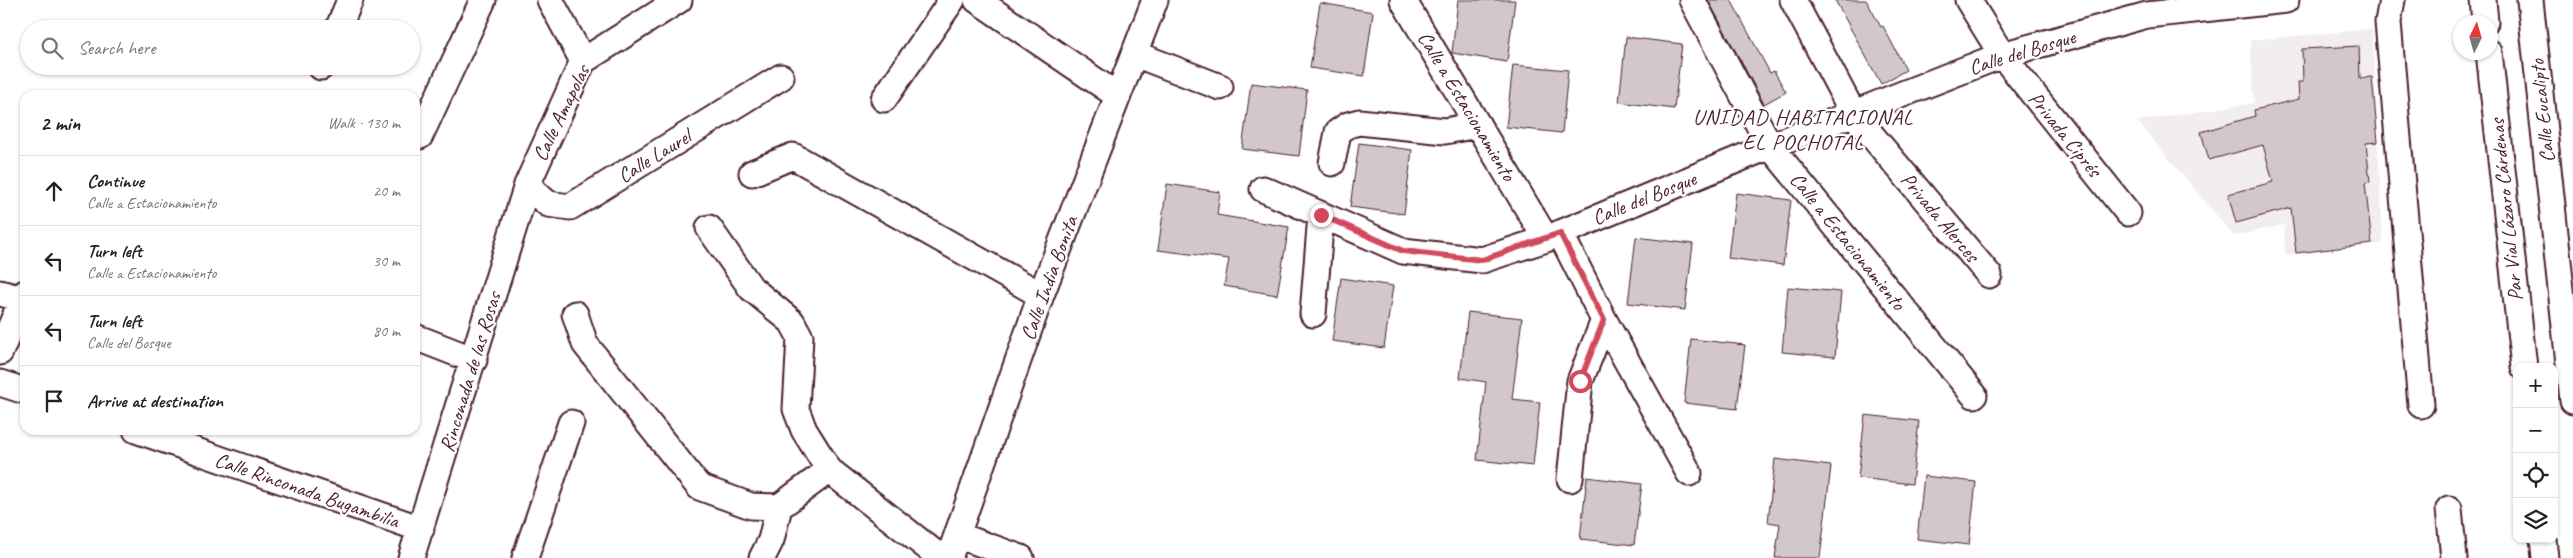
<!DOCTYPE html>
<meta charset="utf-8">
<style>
:root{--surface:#fff;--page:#f2f2f2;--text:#222;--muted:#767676;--line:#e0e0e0}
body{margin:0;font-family:Caveat,sans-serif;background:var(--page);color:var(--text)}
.controls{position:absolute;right:15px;bottom:15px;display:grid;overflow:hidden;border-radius:10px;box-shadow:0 1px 4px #0004}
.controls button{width:45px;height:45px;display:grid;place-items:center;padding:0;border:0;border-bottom:1px solid var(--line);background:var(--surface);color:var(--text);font:25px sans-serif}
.compass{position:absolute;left:2453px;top:15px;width:45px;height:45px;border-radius:50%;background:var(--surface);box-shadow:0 1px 4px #0004;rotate:5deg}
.stop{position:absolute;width:15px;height:15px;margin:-11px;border:4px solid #d1495b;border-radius:50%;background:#fff}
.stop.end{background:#d1495b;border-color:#fff;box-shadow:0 1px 5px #0008}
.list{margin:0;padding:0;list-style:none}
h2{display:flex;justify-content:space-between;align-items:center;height:65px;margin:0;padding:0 20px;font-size:21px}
h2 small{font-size:16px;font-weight:400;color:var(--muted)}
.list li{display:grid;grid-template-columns:32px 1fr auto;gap:15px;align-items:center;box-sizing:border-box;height:70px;padding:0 20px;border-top:1px solid var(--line)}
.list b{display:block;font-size:19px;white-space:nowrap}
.list p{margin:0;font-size:16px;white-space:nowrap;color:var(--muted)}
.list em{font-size:16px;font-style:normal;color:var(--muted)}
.icon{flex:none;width:28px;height:28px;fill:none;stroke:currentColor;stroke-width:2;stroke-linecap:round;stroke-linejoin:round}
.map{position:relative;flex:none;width:2573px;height:558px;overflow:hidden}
.search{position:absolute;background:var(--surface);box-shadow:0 1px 4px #0004;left:20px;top:20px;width:400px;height:55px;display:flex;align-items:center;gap:12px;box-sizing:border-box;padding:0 18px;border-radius:28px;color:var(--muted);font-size:19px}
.panel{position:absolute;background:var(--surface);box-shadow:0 1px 4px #0004;left:20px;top:90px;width:400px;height:345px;border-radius:15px}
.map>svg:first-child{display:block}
</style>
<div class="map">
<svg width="2573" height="558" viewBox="0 0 2573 558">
<rect width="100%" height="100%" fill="#fff"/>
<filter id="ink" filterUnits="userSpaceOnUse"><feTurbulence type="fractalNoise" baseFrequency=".02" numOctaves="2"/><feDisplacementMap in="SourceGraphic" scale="10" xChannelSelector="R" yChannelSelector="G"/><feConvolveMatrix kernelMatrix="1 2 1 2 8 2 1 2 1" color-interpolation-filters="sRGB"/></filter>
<g filter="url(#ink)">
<path fill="#f2eeef" d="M2372,29L2383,243L2285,255L2284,225L2234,236L2137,121L2254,103L2250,40Z"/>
<path fill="#d2c7cb" stroke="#4a1f2b" d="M1458,0H1515L1507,62L1452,53Z
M1708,0H1731L1770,73L1774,71L1786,92L1764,104Z
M1835,0H1866L1881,27L1883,26L1906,70L1881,84Z
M1320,3L1373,12L1364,76L1310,68Z
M1626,37L1682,44L1674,109L1619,102Z
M2359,46L2360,78L2372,77L2378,142L2366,143L2370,182L2365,183L2372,244L2296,253L2291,208L2236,223L2228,194L2273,182L2263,145L2209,160L2201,132L2255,116L2254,110L2299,99L2298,82H2303L2302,49Z
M1513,65L1568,70L1562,133L1506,127Z
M1251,83L1307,90L1299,156L1242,149Z
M1359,143L1412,150L1404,214L1350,207Z
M1167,184L1220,192L1217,215L1289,227L1277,295L1224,286L1229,259L1158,250Z
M1736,193L1791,200L1783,265L1728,258Z
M1636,237L1693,244L1685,310L1628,303Z
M1341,278L1393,286L1384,348L1332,341Z
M1788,287L1841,292L1835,357L1782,352Z
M1468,312L1522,318L1512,399L1540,402L1533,466L1477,460L1486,382L1460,378Z
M1691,339L1745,345L1737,409L1684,403Z
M1865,415L1919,421L1912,484L1858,478Z
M1775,459L1831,466L1820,558H1775L1780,524L1768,522Z
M1924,476L1976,482L1969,545L1917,539Z
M1587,477L1642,484L1634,545L1580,539Z"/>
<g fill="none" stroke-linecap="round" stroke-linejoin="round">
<g stroke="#4a1f2b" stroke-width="29">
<path id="minor" d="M550,0L583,61
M977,0L1118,96
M1403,0L1546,239
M1692,0L1770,146L1974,395
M1793,0L1853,113L1989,275
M1968,0L2002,55L2128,213
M2392,0L2388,22L2421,405
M2483,0L2485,22
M2530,0L2573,401
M338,29L350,0
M2489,52L2524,367
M1135,54L1220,87
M321,67L322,66
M884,99L952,0
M420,136L483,0
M1332,163L1338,132L1348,125L1359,122L1445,131L1478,125
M752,173L793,156L1041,295
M527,185L548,204L570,207L781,77
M1263,189L1403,251L1482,260L1546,239L1770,146L2002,55L2147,15L2286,0
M709,228L751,288L792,322L800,337L796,409L804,430L829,470L941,558
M1560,233L1604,320L1689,473
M0,293L23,299
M575,314L585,344L699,487L751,506L779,507
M1313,314L1321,215
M415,337L474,360
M0,352L25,293
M0,383L25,391
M136,430L421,529
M1570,479L1580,381L1604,320
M2449,509L2454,558
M957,535L1021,558
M2543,539L2545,558
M411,558L527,185L583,61L679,0
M525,558L571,423
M762,558L771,540L779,507L829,470
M949,558L1041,295L1155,0"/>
</g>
<use href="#minor" stroke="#fff" stroke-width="25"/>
</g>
</g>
<g fill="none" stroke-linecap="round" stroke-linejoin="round" filter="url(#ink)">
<path stroke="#d1495b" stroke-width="6" d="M1321,215L1403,251L1482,260L1560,233L1604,320L1580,381"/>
</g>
<g text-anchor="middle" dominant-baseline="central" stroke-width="4.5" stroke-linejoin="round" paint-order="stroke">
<g font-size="21" fill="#4a1f2b" stroke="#fff">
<text transform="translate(2022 52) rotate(-17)">Calle del Bosque</text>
<text transform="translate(1467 106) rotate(59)">Calle a Estacionamiento</text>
<text transform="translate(2542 111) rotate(-96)">Calle Eucalipto</text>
<text transform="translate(561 113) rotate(-64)">Calle Amapolas</text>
<text transform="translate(2065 134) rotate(51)">Privada Ciprés</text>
<text transform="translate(654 156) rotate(-32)">Calle Laurel</text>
<text transform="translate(1644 198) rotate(-22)">Calle del Bosque</text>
<text transform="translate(2506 210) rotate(-96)">Par Vial Lázaro Cárdenas</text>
<text transform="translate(1940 217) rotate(50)">Privada Alerces</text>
<text transform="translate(1848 241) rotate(51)">Calle a Estacionamiento</text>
<text transform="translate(1049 278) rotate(-70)">Calle India Bonita</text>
<text transform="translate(470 372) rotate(-73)">Rinconada de las Rosas</text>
<text transform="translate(307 490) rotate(19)">Calle Rinconada Bugambilia</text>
</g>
<g font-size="22" letter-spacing="1" fill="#4a1f2b" stroke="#fff">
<text x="1803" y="117">UNIDAD HABITACIONAL<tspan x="1803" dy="25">EL POCHOTAL</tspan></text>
</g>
</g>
</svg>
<div class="controls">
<button>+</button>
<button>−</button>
<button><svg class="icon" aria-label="locate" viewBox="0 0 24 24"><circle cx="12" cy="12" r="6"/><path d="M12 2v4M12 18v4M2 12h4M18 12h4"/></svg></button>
<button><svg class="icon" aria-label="layers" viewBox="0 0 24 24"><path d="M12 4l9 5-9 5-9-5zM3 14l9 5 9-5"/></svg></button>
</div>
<svg class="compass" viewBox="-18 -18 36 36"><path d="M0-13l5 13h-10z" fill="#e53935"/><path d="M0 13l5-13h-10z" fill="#767676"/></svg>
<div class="stop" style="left:1580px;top:381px"></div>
<div class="stop end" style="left:1321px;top:215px"></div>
<div class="search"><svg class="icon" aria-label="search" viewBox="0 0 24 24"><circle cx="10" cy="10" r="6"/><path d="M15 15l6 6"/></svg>Search here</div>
<section class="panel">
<h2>2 min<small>Walk · 130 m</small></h2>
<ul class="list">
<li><svg class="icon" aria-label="ahead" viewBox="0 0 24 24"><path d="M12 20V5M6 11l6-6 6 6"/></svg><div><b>Continue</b><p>Calle a Estacionamiento</p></div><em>20 m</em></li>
<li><svg class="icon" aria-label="left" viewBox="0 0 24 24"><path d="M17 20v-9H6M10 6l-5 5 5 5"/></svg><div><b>Turn left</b><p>Calle a Estacionamiento</p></div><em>30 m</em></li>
<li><svg class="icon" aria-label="left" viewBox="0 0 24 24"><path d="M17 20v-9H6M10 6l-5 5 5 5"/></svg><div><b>Turn left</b><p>Calle del Bosque</p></div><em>80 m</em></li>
<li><svg class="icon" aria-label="arrive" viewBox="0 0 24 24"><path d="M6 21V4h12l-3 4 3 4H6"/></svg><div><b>Arrive at destination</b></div></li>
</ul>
</section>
</div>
